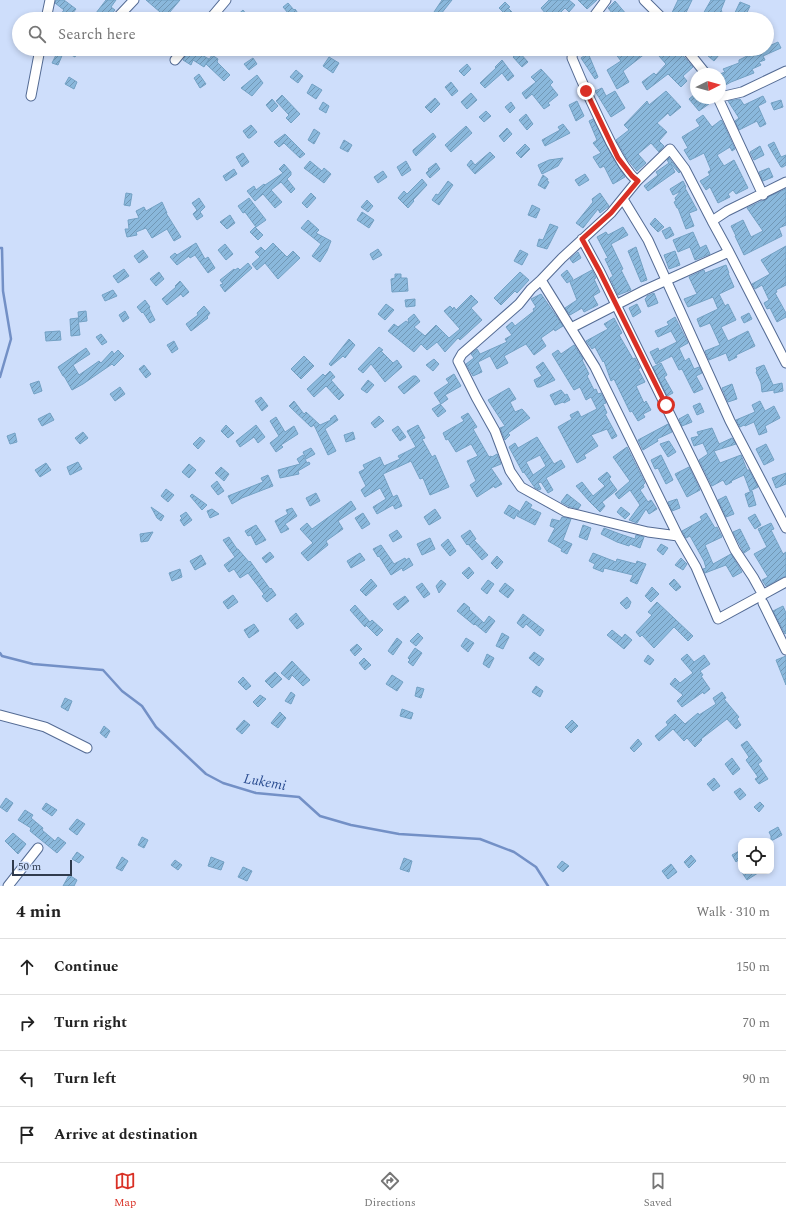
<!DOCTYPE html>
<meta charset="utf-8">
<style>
:root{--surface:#fff;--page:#f2f2f2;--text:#222;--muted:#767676;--line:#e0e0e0;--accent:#d93025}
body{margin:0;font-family:Spectral,serif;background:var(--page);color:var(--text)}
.controls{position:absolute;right:12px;bottom:12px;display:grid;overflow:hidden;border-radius:8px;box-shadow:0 2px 6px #0003}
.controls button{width:36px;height:36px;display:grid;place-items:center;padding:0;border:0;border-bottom:1px solid var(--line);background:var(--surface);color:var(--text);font:20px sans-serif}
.compass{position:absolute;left:690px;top:68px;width:36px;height:36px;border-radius:50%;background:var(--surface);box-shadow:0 2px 6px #0003;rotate:84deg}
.scale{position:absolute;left:12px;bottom:10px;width:60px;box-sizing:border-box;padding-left:4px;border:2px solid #303b4d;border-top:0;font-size:11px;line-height:14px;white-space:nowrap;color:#303b4d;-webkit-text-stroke:3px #cedefb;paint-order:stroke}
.stop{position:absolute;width:12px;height:12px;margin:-9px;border:3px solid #d93025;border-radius:50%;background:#fff}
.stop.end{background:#d93025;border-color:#fff;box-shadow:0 1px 4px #0008}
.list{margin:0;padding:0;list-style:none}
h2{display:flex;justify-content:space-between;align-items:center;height:52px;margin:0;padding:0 16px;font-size:17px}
h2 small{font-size:13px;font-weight:400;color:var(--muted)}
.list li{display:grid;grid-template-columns:26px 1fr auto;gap:12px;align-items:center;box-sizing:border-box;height:56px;padding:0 16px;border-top:1px solid var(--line)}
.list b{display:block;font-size:15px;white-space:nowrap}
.list em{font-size:13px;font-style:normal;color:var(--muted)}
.icon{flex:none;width:22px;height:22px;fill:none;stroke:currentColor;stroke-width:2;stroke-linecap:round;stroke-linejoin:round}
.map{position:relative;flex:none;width:786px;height:886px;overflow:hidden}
.search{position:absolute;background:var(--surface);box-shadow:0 2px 6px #0003;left:12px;right:12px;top:12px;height:44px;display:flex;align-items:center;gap:10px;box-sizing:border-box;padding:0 14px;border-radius:22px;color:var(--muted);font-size:15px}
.sheet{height:276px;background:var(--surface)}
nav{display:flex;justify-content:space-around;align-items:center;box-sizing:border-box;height:56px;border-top:1px solid var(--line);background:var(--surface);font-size:11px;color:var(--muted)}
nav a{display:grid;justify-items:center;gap:2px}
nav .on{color:var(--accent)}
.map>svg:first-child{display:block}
</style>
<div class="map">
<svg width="786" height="886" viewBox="0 0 786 886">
<defs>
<pattern id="building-hatch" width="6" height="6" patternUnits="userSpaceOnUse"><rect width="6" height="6" fill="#8ab8dc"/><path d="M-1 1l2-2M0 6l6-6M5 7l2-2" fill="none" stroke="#7197b5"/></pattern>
</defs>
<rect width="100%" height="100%" fill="#cedefb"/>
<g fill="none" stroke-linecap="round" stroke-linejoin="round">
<path stroke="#7390c6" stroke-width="2.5" d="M0,248H2L3,291L11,339L0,377
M0,653L2,656L33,664L103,670L122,691L142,706L156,727L206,774L223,783L256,793L299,797L320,816L351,825L399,834L480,839L514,852L536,867L548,886"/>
</g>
<path fill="url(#building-hatch)" stroke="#73a1c4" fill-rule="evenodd" d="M56,0H64L76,9L68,19H66L60,15L64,10L55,3Z
M106,0H116L111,7L115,10L107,19H103L96,13Z
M146,0H180L164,19H154L160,12Z
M442,0H452L437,19L432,15Z
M549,0H569L575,5L569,12L565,8L554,19H541L546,14L541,8Z
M578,0H597L587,9Z
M678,0H692L683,19H669Z
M711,0H725L721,10L722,11L718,19H713L703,14Z
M615,1L627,15L622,19H617L608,8Z
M505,2L510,7L508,8L519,19H510L499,8Z
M740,2L750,6L744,19H732Z
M288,3L294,10L295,9L302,19H293L283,7Z
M243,10L250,19H233Z
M778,42L781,48L763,56L765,60L759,62L761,65L752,69L754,73L731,82L720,88V74L725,72L723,69L739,63V60L747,56L748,57L761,51L760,49H767V47Z
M59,49H79L75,57L64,51L58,65L52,63Z
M190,49H200L198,53L209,59L204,67L193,60L191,65L183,60Z
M612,49H651L623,71L629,82L617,89L607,70L621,61Z
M667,49H677L693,67L683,76L687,81L681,87L668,74L647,90L642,82L654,73L656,75L666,64L659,56Z
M713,50L719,55L714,61L708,56Z
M519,52L528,62L522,67L513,57Z
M588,53L598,77L595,79L581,58Z
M212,55L218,59L217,62L230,75L224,81L206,64Z
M329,57L339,63L333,73L323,66Z
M253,58L257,64L249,70L244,64Z
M502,60L514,76L508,81L502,73L485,88L480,83L496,68L495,67Z
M467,64L471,69L464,76L459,71Z
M541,69L553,82L550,85L558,95L548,103L550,105L544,109L532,94L526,99L522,93L536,82L531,77Z
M296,70L303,76L298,83L290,77Z
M199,74L206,84L200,88L194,78Z
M257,75L263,83L252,96L241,88Z
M69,77L77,82L74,89L65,84Z
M451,82L458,91L452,96L445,87Z
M312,84L322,90L316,99L307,93Z
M602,88L606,96L615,91L625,108L611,117L595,91Z
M666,91L681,107L670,116L668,113L657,123L667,132L659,141L664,146L659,152L651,143L638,154L646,163L637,171L627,159L616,140L629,130L624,125L647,101L649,105Z
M471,93L477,100L467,109L461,102Z
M695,94L696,98H712L713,101L699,111L689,99Z
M282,95L300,114L291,123L286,118L289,115L276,101Z
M763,96L766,102L758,106L766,124L760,127L757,121L739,130L735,121L739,118L728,101L740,99L744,105Z
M435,98L440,104L431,113L425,107Z
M272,99L278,106L272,112L266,105Z
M781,100L783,107L774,110L771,103Z
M577,101L584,116L576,121L569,105Z
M323,102L329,106L326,113L319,109Z
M511,102L515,108L510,113L505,107Z
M486,111L491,116L484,122L479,117Z
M526,114L533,124L527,130L519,120Z
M703,115L712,127L721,120L722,121L735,149L732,151L730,147L717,155L724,166L734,160L748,188L736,194L733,190L728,194L730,197L718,203L710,187L706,190L700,181L710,175L708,172L711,170L704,153L690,160L684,150L688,148L682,137L700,126L696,120Z
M593,119L612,156L625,177L613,184L604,166L600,168L593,157L601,153L593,143L597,140L589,121Z
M563,124L570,133L545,146L542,140L560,130L558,127Z
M251,125L257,132L250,138H248L243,131Z
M466,126L472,133L451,152L445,145Z
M507,128L512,134L504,142L499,136Z
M314,129L320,133L314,144L308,140Z
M433,133L436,137L416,156L413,152V150Z
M285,134L305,154L300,158L284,143L279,147L274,142Z
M344,140L352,145L348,152L340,148Z
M774,142L781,157L786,155V165L783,167H781L768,145Z
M525,144L530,149L521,158L516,153Z
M760,146L764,155L754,160L750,152Z
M490,152L495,157L475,174L467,165L471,160L475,165Z
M243,153L249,162L242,167L236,157Z
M563,158L558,166L542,174L538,165L549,160Z
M669,158L680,172L679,173L670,163L675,172L648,191L644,186L658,175L656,172L669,163L667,160Z
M310,161L322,171L324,168L331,174L324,183L304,168Z
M406,161L411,170L402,176L397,167Z
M436,163L440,169L430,178L426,173L429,170L428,169Z
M284,164L291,172V175L287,179L295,189L291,193L281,182L271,190L282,202L275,208L263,194L255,201L247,191L254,186L256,190L264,184L265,185L283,173L279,169Z
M769,168L773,177L763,181L759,172Z
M234,169L237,174L226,181L223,176Z
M383,171L387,177L378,183L374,177Z
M585,174L589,180L579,186L575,180Z
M543,175L548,179L547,181L549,182L545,189L538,185Z
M422,179L427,185L413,200L414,201L408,208L398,198L404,191L407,194Z
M448,181L453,185L439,205L432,200L436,194L438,195Z
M683,181L686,187L685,188L697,210L689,213L694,226L686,229L678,208H677L674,202L676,201L675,198L681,191L673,195L670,189Z
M786,189V225L779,228L782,236L744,255L735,236H736L731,226L743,220L751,237L763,231L747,208L762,201L766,200L768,197Z
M126,193L132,194L130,206L124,205Z
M311,193L316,198L307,208L302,203Z
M600,193L609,206L600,213L598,209L583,228L576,223L593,202L592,199Z
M199,198L205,207L200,212L203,216L197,220L193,214L197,210L192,203Z
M249,198L266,220L256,227L245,212L243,213L238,206Z
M367,200L373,206L368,212L361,207Z
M162,202L167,213H166L181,237L174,241L167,229L152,238L146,228L136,232L137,235L127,237L125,229H129L128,220L139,218L136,211L144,207L146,211Z
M532,205L540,209L536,218L528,215Z
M362,212L374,220L369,228L357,220Z
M230,215L235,223L227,229L220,222Z
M655,218L664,227L658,232L650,224Z
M308,220L319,230L316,233L331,241L327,251L320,262L312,256L321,244L301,228Z
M550,224L558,227L547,249L537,246L539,239L543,240Z
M255,227L263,235L258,240L250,232Z
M623,227L628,235L611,244L623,269L621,270L631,290L618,295L610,278L613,276L605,259L608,258L597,237L606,232L608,235Z
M670,227L674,235L666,239L662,231Z
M693,232L700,248L706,245L710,254L695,260L690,247L678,252L673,240Z
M196,243L205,259L208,257L215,268L208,273L195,255L190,258L189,256L177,265L170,257L175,253L177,255Z
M273,243L287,257L293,251L300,258L278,279L265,263L257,270L252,264L260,257L255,252L261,247L265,251Z
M225,244L233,254L226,260L218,250Z
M786,246V285L776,290L777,292L775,293L786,313V317L777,322L770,308L767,309L764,303L769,300L762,285L755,289L752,284L770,274L761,260Z
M636,247L647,280L641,282L628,251Z
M378,249L382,255L373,260L370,254Z
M143,250L148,257L139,263L134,256Z
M520,250L528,254L522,265L514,261Z
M675,251L680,265L669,269L664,255Z
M578,252L581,258L573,263L570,259Z
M248,263L252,268L225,292L220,285L223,284L220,280L234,269L235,270L238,268L240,270Z
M726,265L729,273H728L734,287L719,294L725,306L728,304L736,320L721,327L728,341L748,331L755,346L736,355L737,357L729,361L726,353L709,360L705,351L720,345L710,323L700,327L697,319L718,309L713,297L688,307L684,299L697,294L689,277L704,270L705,273Z
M124,269L129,276L118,283L113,276Z
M567,270L573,279L567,283L561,275Z
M592,270L596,278L594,279L600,292L593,296L598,305L584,312L582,308L570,315L565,308L577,300L570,282Z
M159,272L164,279L156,286L150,279Z
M520,272L529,280L517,293L515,291L501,305L494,298Z
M395,274H401V278H407L408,291L392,292L391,279L395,278Z
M180,281L189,292L183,297L181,294L167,305L162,299L176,287L175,286Z
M113,290L117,296L105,301L102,295Z
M654,293L658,303L648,307L645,299L647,297V296Z
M541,294L563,326L555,331L554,329L541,338L546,346L534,355L526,344L504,356L508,363L497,369L490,356L478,362L482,372L473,376L466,364L474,358L471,354L477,349L480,354L507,342L505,339L512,335L506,327L512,322L515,326L534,311L533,309L536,307L531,299Z
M471,295L478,302L471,308L482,320L460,340L458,338L445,352L437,342L427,350L421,344L414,352L388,331L394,324L398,327L406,321L409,323L408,319L414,314L420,322L414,327L425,336L436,325L449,338L460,329L444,311L450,306L453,309L454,307L456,310Z
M415,299V306L406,307L405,300Z
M145,300L150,307L149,308L155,320L150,323L143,312L142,313L137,307Z
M386,304L394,310L385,320L378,314Z
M637,304L641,312L633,317L629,308Z
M204,306L210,313L207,317L208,318L191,331L186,324L198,315L197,313Z
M86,311L87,321L79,322L78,312Z
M125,311L129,318L123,322L119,315Z
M749,313L752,319L744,323L741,317Z
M675,317L688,343L679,348L685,361L689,358L694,369L699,367L702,373L696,376L703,389L694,393L682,369L679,370L672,356L656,364L650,352L658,348L659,351L677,342L671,331L658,337L655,331L669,325L667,322Z
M78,318L80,335L71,336L70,319Z
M614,318L622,333L619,335L633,359L635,358L640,368L638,369L645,382L636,386L644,403L646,401L651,410L643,414L645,417L638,421L632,411L630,412L614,379L611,381L604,361L603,362L595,347L592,349L586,341L608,329L604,324Z
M60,331L61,340L46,341L45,332Z
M101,334L107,342L102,345L96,337Z
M349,339L355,345L345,358L343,356L331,366L329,364Z
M174,341L178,349L172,353L167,345Z
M574,345L583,359L582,360L589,374L587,376L594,390L596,389L598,394L601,393L606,403L603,404L607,413L605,414L617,436L612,439L607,429L591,435L598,446L584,455L586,458L577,463L558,427L572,419L570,415L578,411L581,417L597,409L591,397L586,400L580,387L574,390L552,354L558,350L561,354Z
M379,347L383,350L381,351L393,363L397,360L402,367L385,382L371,364L363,373L358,369Z
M86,348L90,354L73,365L79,375L99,361L101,363L112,351L114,354L118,350L124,356L114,366L112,364L83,384L72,390L64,376H63L58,367Z
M304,356L314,366L301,379L291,369Z
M434,359L439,364L433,371L426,365Z
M543,362L555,380L540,387H537L534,380L542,376L536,367Z
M661,363L667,375L664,377L673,393L667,396L653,367Z
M144,365L151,374L146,378L139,369Z
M764,365L773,385L782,383L783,391L774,393V390L762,392L761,383L756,372L757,371L756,368Z
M330,371L335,377L331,380L344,395L339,400L326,386L314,397L307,389L323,374L325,376Z
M454,374L461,386L445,395L448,399L441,404L434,393L449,383L446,379Z
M413,376H416L420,381L404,394L398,387Z
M368,380L374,385L367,393L361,389Z
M39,381L42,391L34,394L30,384Z
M732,384L737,399L728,402L722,388Z
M120,387L125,394L115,401L110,394Z
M509,388L516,399L510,402L515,412L522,409L530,418L508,433L510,435L505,440L500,428L505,426L488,400Z
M561,390L565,395L567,394L570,400L564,403L563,402L555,405L550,395Z
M261,397L268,406L262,411L255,401Z
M294,401L304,414L306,412L320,425L331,420L330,419L335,415L338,420L325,429L336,451L328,455L314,425L311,427L289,406Z
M760,401L765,411L774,406L780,418L765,426L767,432L759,435L754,422L745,426L744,425L740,427L736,420L755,412L752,405Z
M700,403L704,412L697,415L693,406Z
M440,404L446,411L438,417L432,409Z
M50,413L54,420L42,426L38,419Z
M468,413L477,427L473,429L489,457L491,456L492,457L497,454L501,464L491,468L502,484L495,488L494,486L477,497L470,485L476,481L467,461L478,456L471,444L456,452L448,439L446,440L443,433L464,421L461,417Z
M688,414L692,422L682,426L679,419Z
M379,416L384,421L375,428L371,423Z
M276,417L285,432L294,426L298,434L281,445L283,447L276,452L270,443L279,436L270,421Z
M668,424L672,432L657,439L658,441L643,450L638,440Z
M226,425L234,433L228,438L221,431Z
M256,425L265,437L258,443L254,437L240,447L236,441Z
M418,425L425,438L422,439L432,457L435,455L449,487L430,495L423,478L420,479L411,461L383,474L393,497L397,495L402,506L395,509L393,505L377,514L373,507L386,499L380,488L365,497L361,490L366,486L359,472L365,469L363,465L380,457L384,466L400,459L398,456L416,447L407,431Z
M398,426L406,437L400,441L392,430Z
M712,428L719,444L732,438L736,444L714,451L720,463L741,455L747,470H749L758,487L750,491L744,475L731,481L732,482L726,485L723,480L712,486L699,460L708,454L703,443L694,446L691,438L699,436L697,432Z
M83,432L88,438L80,444L75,438Z
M353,432L355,439L346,442L344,435Z
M15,433L17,442L10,444L7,436Z
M200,437L205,441L198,449L193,444Z
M537,437L554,464L561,460L565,467L546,478L553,490L548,493L541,482L538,483L541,489L539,490L535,488L524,472L523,473L509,447L515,443L518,448ZM540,455L546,466L533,475L526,462Z
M669,441L676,452L668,457L660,444Z
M766,444L774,460L764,465L756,449Z
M627,447L645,483L643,485L644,487L640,490L648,502L651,500L657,509L649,514L646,509L637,523L629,520L640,505L630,490L619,499L615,494L630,481L613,457Z
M311,448L315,454L306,459L303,452Z
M303,455L307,463L309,462L310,464L298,471L299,474L280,478L278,470L300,464L297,459Z
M661,455L673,480L666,484L658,468L655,469L651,460Z
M78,462L82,469L70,475L67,467Z
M46,463L51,470L40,477L35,470Z
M189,464L196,470L189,478L182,472Z
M221,467L229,474L224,481L215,473Z
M689,467L700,490L687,497L675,474Z
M607,472L611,477L609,479L617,490L602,502L605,506L600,512L589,501L576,486L582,482L593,496L605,486L598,479Z
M786,473V484L776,488L772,478Z
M268,475L273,486L242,498L232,504L228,496L263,482L261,478Z
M217,481L224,491L218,495L211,486Z
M166,489L174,495L168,502L161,496Z
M752,491L756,505L749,507L745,494Z
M316,493L320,501L310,506L306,498Z
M192,494L207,505L202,510L190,496Z
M567,494L581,505L578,509L568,506L561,502Z
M726,496L734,514L726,517L718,500Z
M677,499L680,508L672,511L668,502Z
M351,501L356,509L338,521L343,529L326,541L328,545L308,561L301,553L313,543L300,529L307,523L312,529Z
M526,501L532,505L530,508L541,513L535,525L517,516Z
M509,505L519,511L514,519L504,513Z
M151,507L164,516L161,521L157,518Z
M621,507L630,514L625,519L617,512Z
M292,508L297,516L285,524L289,529L281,533L275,521L288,514L286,510Z
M212,509L219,514L210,518L207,511Z
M435,509L441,518L429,525L424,517Z
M186,512L192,520L184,526L180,520L182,518L180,516Z
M363,513L370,524L362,529L355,518Z
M706,513L715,528L717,527L722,537L705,545L713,564L731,554L742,572L733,577L726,565L705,573L703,569L706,568L704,561L690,536L686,538L682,531L702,520L700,517Z
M755,514L761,525L755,529L748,518Z
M562,517L571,519L563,540L572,544L567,554L561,551L562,549L548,541L555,528L550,526L552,519L560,521Z
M771,523L774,529L771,530L783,554L786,552V576L766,586L762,580L768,577L754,554L767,547L758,529Z
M256,525L266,540L256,545L251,535L248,536L245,531Z
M583,525L591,528L587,540L579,537Z
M604,528L620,534L635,539L636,535L644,537L640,548L630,544L629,546L617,542L601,534Z
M740,529L750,549L744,553L733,532Z
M397,530L402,537L393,542L389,535Z
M470,530L476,539L474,540L488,555L482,560L468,544L467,545L461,536Z
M153,532L148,541L141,542L140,534Z
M229,537L237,549H238L249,562L250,561L270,589L271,588L276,595L267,602L262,596L264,594L248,573L240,578L234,569L229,572L224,565L235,557L223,540Z
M430,538L435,549L422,555L417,544Z
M448,539L456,551L450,556L441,545Z
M661,544L668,548L663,555L657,550Z
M381,545L394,564L405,558L406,560L409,558L413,565L403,571L402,568L391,575L379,556L378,557L373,549Z
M270,552L274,557L266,563L262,558Z
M360,553L365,560L351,568L347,561Z
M593,553L616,562L617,559L636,564L637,561L646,564L637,584L630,581L633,575L604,568L603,572L593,568L595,564L589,561Z
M201,555L206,564L195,570L190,561Z
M497,556L503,562L497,569L491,563Z
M681,558L687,564L683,570L675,565Z
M469,567L474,573L468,579L462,573Z
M180,569L182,577L172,581L169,573Z
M371,579L377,586L366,596L360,590Z
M674,579L681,587L676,591L669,584Z
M441,580L446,584L439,593L436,586Z
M488,580L494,584L487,594L481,589Z
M422,583L430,594L424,598L416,587Z
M505,583L514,590L508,598L499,591Z
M652,587L659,594L651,602L645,596Z
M233,595L238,602L228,609L223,602Z
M405,596L409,601L398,610L393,604Z
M627,597L631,602L629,607L626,609L620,603Z
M657,602L693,636L688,641L674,627L654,648L642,635L640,637L636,632L652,615L648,612Z
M464,603L470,608L469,609L484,623L489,616L495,621L486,633L475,624L474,625L457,611Z
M355,605L370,622L372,620L383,630L377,636L366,625L365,627L350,610Z
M783,606L786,613V633L785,634L773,611Z
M296,613L304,624L297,629L289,619Z
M523,614L544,630L540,636L526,624L523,628L517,623Z
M254,624L259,631L249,638L244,630Z
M612,630L622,638L625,634L632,640L624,649L607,635Z
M418,633L423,638L416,646L410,641Z
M502,633L509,637L503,649L496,646Z
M397,638L402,642L393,655L388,651Z
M466,638L474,643L468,652L461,646Z
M357,644L362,649L355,656L350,650Z
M415,648L422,653L413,666L408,662L410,660L408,658Z
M534,652L544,659L539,666L529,658Z
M487,654L494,658L489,668L483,664Z
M687,654L694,662L704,655L710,664L700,671L703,675L701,676L710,689L704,694L703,692L682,707L677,701L683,695L670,684L675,678L680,683L693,673L681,659Z
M648,655L654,660L650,665L644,661Z
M786,656V685L776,660Z
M364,658L371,665L365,670L359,663Z
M292,661L310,680L303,686L292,675L289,680L281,673Z
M275,672L282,679L272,688L265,681Z
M392,675L403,682L397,691L386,684Z
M243,677L251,686L246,690L238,682Z
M536,686L543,691L540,697L532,692Z
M417,687L424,689L421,698L415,696Z
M291,692L295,695L291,704L285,701Z
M722,692L726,698L724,699L739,717L737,719L741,725L736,729L727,719L701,739L702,740L695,747L687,738L684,741L673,729L659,741L655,736L668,725L666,722L675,714L685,724L698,713L699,715L716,704L713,698Z
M260,695L266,699L258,707L253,702Z
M65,698L72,701L68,711L61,707Z
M402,709L413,713L411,719L400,716Z
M280,712L286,718L278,728L271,723Z
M244,720L250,725L242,734L236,729Z
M572,720L578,726L571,733L565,727Z
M104,726L110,731L106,738L100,733Z
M638,739L642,744L634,752L630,748Z
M747,741L762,761L758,764L768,779L759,784L755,779L758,777L746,760L749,757L741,745Z
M732,758L740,769L733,775L725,764Z
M714,778L720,786L713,791L707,784Z
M740,788L746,795L740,800L734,792Z
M6,798L13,803L7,812L0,807Z
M760,802L764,806L759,812L754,807Z
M46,803L57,810L52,816L42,809Z
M25,810L33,815L31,818L43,828L42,830L55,841L58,837L66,843L57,853L30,831L31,828L18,820Z
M77,819L85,824L77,835L69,829Z
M778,827L782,835L771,841V836L769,832Z
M13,833L26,844L18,854L5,841Z
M142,837L148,840L144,848L138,845Z
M741,850V858L736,862L732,855Z
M77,852L84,857L79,863L72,859Z
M691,855L696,861L689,868L684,862Z
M122,857L128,861L122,871L116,868Z
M211,857L224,862L221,870L208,866Z
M404,858L412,861L409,872L400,869Z
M175,860L182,865L178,870L171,865Z
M562,861L569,866L563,872L557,867Z
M671,864L677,872L668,879L662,871Z
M243,867L252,871L247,881L238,877Z
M741,871H761L747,880Z
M69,875L77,880L74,886H63Z"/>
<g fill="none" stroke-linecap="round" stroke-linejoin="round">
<g stroke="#546b94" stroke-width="11">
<path id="minor" d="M644,0L663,19
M46,19L50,0
M116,19L134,0
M210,19L226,0
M592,19L606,0
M573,49L572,58C584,87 597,115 611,143C619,157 625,170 637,181
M686,49L706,74
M175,60L184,49
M31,96L40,49
M720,97L742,92L786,71
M718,98L763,195
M623,199L648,240L730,421L786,528
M712,221L727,211L786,182
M582,239L600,272L705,486L735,550L753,577L763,595
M541,280L595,367L678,536L696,567L718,619L786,582
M571,328L645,290L729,252
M678,536L648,532L566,512L521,487L510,471L495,431L476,397L458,361L462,354L519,304L531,289L541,280L562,258L611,213L637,181L670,149L685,169L712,221L729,252L786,363
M763,603L786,650
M0,715L45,727L87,748
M8,886L38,848"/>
</g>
<use href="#minor" stroke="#fff" stroke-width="9"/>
</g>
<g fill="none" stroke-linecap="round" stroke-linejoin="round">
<path stroke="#d93025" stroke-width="5" d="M586,91L618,158L632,176L638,181L611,213L582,239L600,272L666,405"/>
</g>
<g text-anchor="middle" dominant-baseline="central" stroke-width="3.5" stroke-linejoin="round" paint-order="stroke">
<g font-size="14" font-style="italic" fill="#2b4d91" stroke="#cedefb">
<text transform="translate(265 782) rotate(10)">Lukemi</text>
</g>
</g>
</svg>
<div class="controls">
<button><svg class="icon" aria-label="locate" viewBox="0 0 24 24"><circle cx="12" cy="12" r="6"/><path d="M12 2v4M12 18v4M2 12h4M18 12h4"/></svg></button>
</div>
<svg class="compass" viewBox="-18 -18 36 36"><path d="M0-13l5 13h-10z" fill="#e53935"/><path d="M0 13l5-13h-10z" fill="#767676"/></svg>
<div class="scale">50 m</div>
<div class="stop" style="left:666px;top:405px"></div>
<div class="stop end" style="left:586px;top:91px"></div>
<div class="search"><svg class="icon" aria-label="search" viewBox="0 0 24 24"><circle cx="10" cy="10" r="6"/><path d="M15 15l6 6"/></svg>Search here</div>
</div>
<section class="sheet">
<h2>4 min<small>Walk · 310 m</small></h2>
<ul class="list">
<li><svg class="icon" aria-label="ahead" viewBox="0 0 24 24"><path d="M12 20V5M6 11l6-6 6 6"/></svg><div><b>Continue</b></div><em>150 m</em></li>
<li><svg class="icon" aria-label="right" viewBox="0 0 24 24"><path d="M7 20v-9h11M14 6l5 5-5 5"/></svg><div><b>Turn right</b></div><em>70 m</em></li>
<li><svg class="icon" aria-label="left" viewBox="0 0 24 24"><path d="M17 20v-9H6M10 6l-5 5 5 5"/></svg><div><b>Turn left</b></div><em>90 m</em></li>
<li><svg class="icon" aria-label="arrive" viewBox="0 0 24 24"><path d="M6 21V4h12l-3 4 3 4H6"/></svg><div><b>Arrive at destination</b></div></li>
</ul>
</section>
<nav>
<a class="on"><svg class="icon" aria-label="map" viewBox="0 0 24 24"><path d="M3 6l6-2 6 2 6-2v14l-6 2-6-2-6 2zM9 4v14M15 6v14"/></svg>Map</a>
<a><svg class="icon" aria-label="directions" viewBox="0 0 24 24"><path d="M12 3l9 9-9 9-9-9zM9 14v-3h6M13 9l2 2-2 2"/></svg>Directions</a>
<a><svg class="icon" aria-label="saved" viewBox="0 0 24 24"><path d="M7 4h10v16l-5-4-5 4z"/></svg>Saved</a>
</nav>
